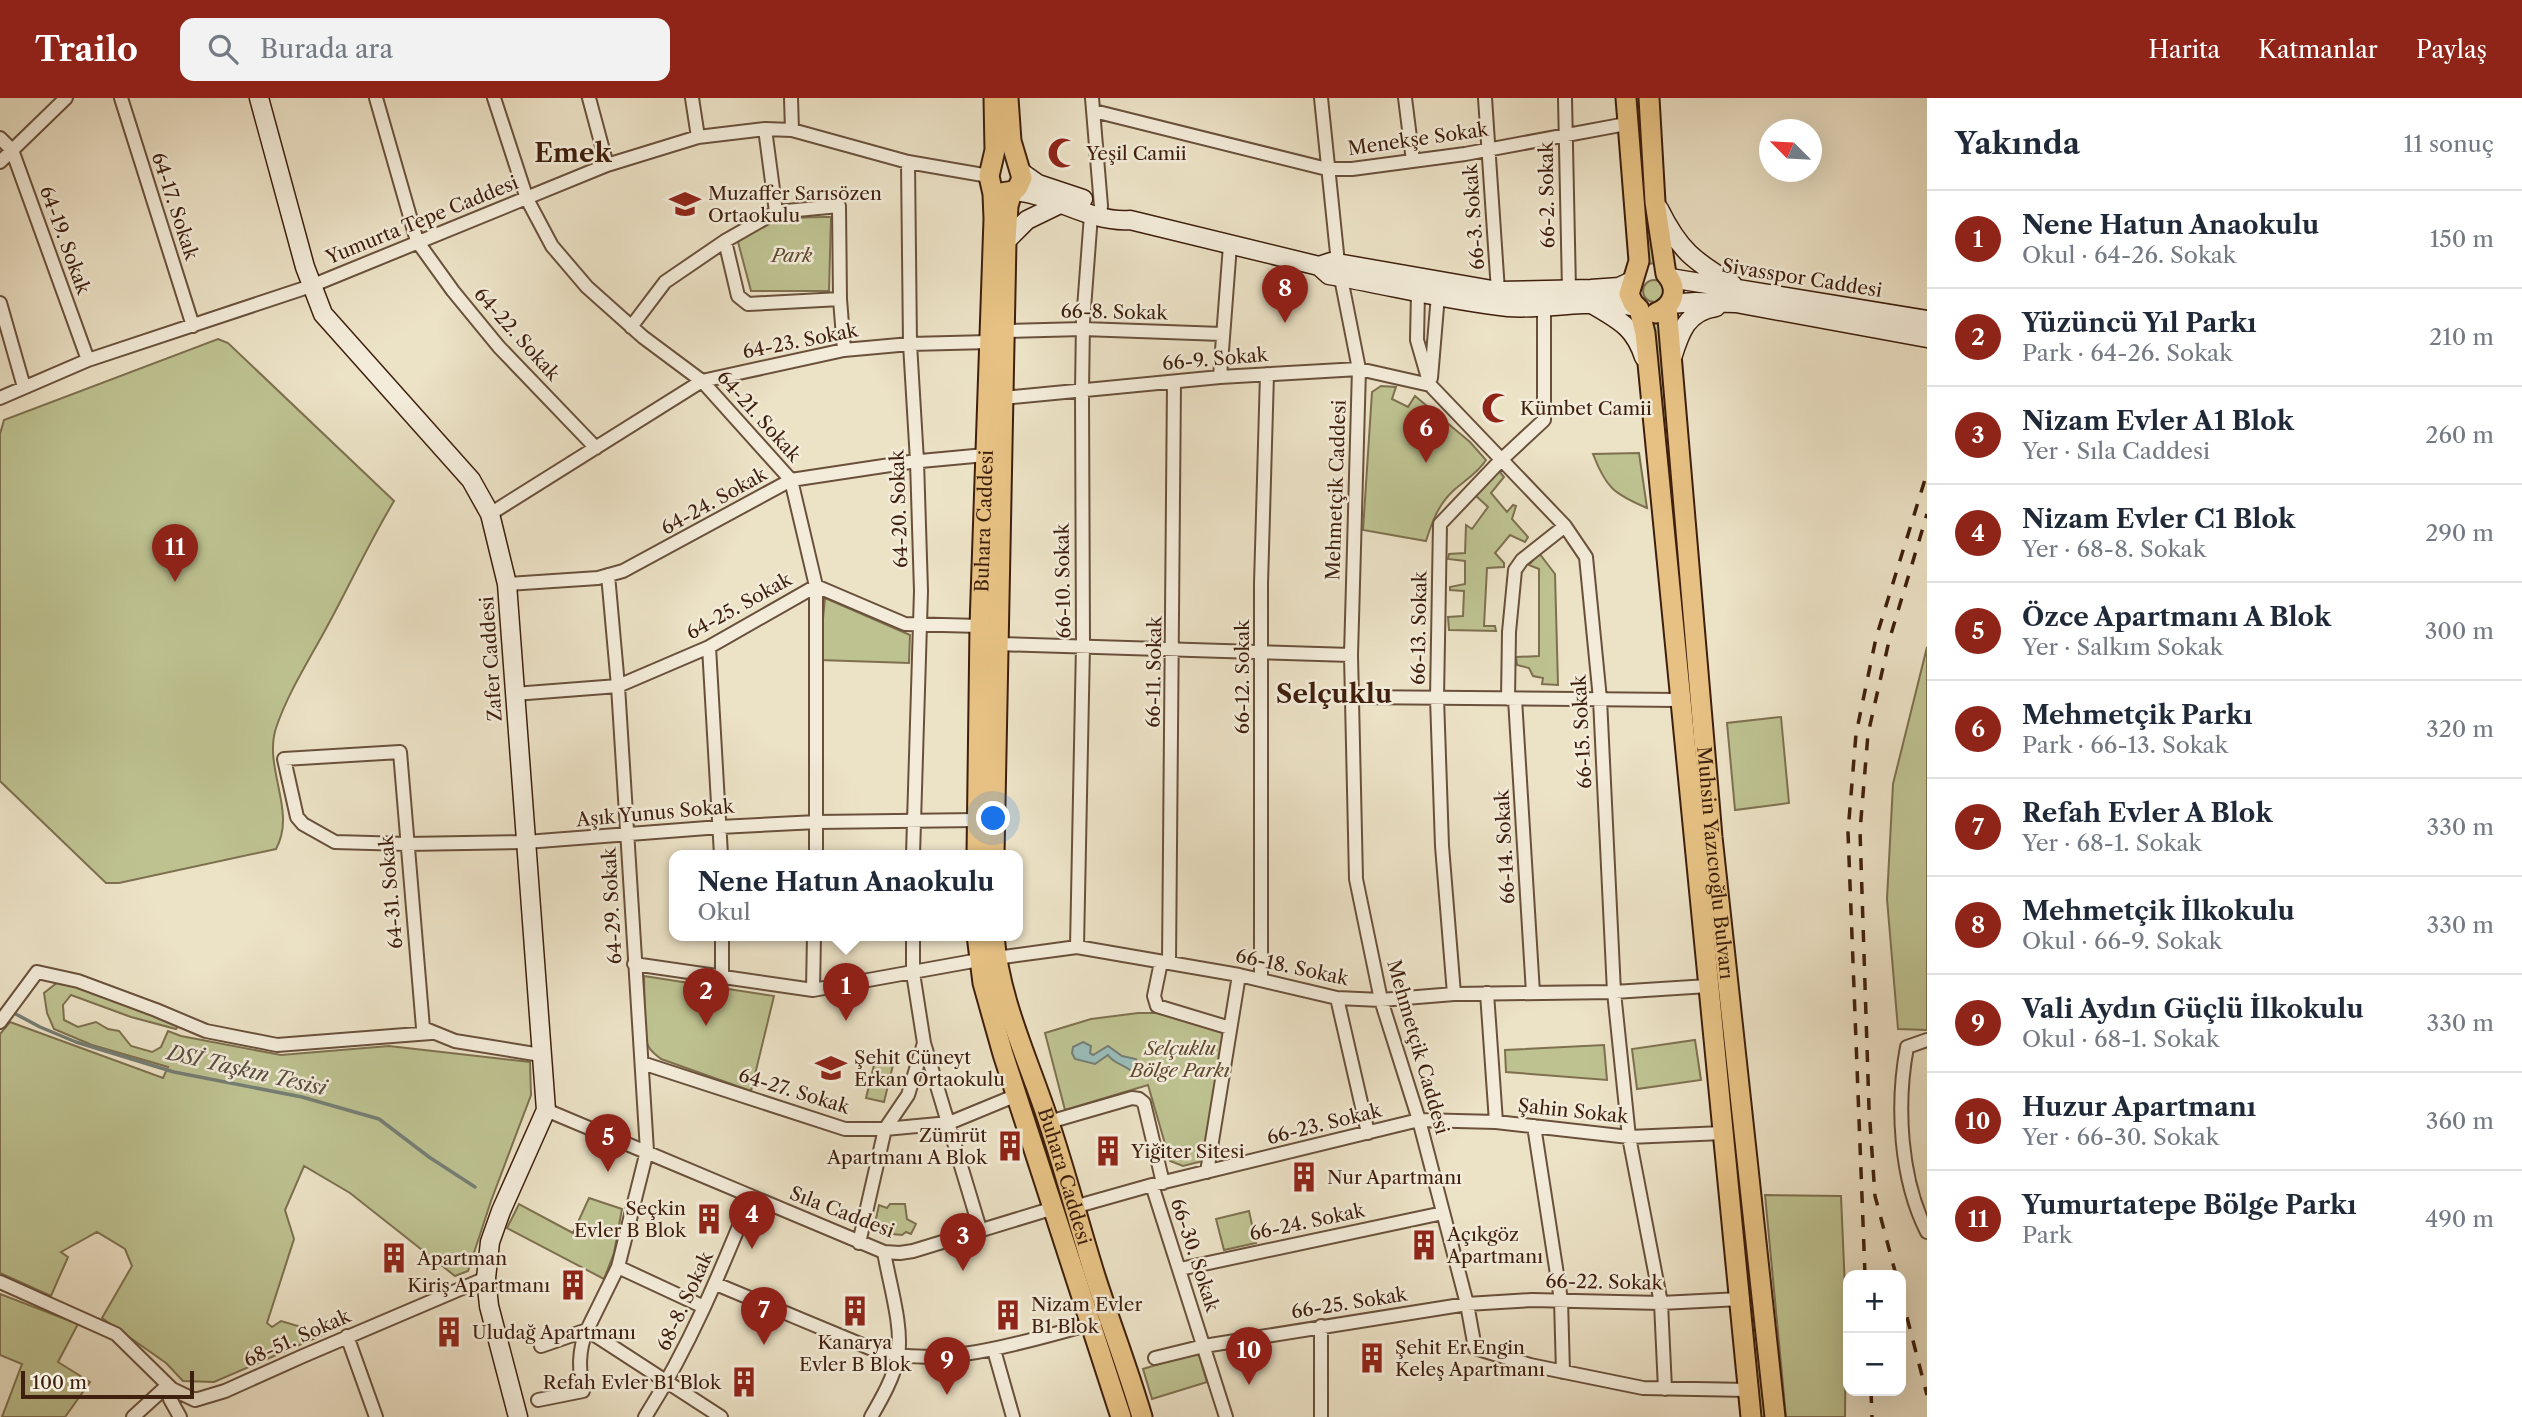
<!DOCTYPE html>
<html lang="tr">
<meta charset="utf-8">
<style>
:root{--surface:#fff;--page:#f2f2f3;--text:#1f2937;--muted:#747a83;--line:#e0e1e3;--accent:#8f2418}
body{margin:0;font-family:"Libre Caslon Text",serif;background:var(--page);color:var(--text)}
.controls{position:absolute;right:21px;bottom:21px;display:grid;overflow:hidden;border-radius:14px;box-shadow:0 7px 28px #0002}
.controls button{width:63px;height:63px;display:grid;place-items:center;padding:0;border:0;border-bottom:2px solid var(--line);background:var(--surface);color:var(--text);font:35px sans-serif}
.compass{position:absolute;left:1759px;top:21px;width:63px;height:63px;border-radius:50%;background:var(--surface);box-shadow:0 7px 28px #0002;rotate:294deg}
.scale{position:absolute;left:21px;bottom:18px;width:173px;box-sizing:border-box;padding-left:7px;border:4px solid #3f1f0d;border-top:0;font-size:19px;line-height:24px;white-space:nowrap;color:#3f1f0d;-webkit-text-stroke:5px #f3ecda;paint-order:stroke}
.you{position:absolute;left:994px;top:721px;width:24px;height:24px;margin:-18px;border:5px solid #fff;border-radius:50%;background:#1a73e8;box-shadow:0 0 0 10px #1a73e833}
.badge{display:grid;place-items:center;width:46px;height:46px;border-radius:50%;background:var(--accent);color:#fff;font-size:23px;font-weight:700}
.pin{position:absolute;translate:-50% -58px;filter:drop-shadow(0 2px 4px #0008)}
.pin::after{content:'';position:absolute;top:37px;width:24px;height:21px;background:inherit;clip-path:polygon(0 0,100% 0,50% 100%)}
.popup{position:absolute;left:669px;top:752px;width:354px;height:91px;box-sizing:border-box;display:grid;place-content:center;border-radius:14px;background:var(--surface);filter:drop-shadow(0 2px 5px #0005);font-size:23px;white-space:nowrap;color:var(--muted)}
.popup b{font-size:26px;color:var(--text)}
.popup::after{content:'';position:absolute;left:50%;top:100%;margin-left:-14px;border:14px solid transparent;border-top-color:var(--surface)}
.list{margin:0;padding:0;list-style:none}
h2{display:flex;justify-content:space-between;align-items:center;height:91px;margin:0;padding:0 28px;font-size:30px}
h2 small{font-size:23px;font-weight:400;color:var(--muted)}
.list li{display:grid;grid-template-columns:46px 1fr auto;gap:21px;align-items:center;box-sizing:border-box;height:98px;padding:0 28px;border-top:2px solid var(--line)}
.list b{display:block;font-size:26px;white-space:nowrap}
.list p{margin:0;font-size:23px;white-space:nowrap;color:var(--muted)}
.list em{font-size:23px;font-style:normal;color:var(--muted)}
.icon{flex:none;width:38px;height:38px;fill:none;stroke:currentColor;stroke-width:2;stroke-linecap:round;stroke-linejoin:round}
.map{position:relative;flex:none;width:1927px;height:1319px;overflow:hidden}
header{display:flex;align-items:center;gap:42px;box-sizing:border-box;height:98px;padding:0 35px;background:var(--accent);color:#fff}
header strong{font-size:33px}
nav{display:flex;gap:38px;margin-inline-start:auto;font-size:24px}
.search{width:490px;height:63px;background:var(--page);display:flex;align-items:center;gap:18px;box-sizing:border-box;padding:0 24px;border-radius:14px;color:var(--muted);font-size:26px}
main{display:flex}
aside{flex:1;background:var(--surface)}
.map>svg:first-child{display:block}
</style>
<header>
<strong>Trailo</strong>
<div class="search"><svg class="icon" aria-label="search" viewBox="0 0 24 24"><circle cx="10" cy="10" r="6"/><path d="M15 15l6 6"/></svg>Burada ara</div>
<nav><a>Harita</a><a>Katmanlar</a><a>Paylaş</a></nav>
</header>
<main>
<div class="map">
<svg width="1927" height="1319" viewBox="0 0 1927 1319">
<rect width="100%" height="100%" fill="#ece2c6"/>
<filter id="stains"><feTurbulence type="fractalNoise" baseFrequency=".00286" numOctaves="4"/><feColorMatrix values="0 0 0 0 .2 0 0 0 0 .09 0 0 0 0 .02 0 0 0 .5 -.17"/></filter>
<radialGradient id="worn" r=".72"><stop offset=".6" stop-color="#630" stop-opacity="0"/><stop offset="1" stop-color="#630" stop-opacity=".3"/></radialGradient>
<path fill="#bec291" stroke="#7e704f" stroke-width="2" d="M1635,0H1643L1659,165L1644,166Z
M831,119L829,193H751L738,144C771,118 790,119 831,119Z
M1643 193a11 11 0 1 1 22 0a11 11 0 1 1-22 0Z
M1647,219H1663L1766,1319H1759Z
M218,241L228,245L394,403C370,443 351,484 329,525C311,559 288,594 276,630C263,670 297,713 276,751L119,785H106L0,683V336L4,322Z
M1381,288L1396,289L1392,301L1408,309L1415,298L1470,344L1486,362C1478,375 1464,383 1453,393C1438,407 1432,424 1426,443L1363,432L1372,294Z
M1639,355L1647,410C1614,396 1606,390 1593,356Z
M1499,373L1504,379L1491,395L1507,414L1513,407L1516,408L1512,421L1528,439L1525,444L1510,437L1495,455L1504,465V469L1487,470L1484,528H1495L1496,533L1449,532L1448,519L1463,518L1464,493L1450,492V489L1465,486V463L1448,461L1449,456L1465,455L1466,427L1472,431L1488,409L1475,397Z
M1539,455L1555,476L1558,587L1542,586L1543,580L1533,578L1529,570L1517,567L1516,559L1539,558V471L1529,467Z
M825,500L910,537L909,565L819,562Z
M1927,549V932L1898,931L1887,801L1893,686Z
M1781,619L1789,705L1735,712L1727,625Z
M644,878L774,898L751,993L661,961C652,954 647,950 645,938Z
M58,884L74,886L181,924L176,931L131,919L71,897L63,907L64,922L78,929L96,924L108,931L119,933L131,948L152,954L161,949L168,933L181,938L281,957L389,948L530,964L531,997L491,1103L468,1173L455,1178L350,1095L304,1068L285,1112L294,1141L267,1225L272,1229L281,1223L325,1236L214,1284L183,1283L166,1265L102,1220L132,1168L125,1151L97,1134L61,1154L68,1159L51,1198L0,1175V936L10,924L163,980L168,969L92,947L54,931L47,915L44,895Z
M1138,915H1160L1226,931L1203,1063L1183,1068L1170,1063L1148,987L1065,1012L1045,935L1091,921Z
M1695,942L1701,982L1637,991L1632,951Z
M1604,947L1607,982L1506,974L1505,952Z
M875,963L893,967L884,1004L866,1000Z
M1765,1097L1841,1098L1846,1214L1845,1319H1786Z
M589,1100L622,1111L614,1155L604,1181L507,1130L519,1106L573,1135Z
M890,1106H905L907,1121L916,1126L911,1136L906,1134L902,1137L873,1134L879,1107L887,1110Z
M1249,1113L1256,1145L1224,1152L1216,1121Z
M0,1196L78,1226L58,1264L90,1284L65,1319H2L22,1266L0,1257Z
M1198,1254L1207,1284L1152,1301L1143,1271Z"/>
<path fill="#99bdb9" stroke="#757e74" stroke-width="2" d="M1083,944L1091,948L1090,955L1093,957L1108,948L1122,958L1136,961L1138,969L1130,972C1122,966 1113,965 1108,957L1095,966L1075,961L1072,955L1073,949Z"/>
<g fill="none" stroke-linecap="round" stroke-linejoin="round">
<path stroke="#757e74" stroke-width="3.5" d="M12,914L40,929L76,944L174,974L302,999L379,1021L429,1059L475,1089"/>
<g stroke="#6a503b" stroke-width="16">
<path id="street" d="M121,0L193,228
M376,0L417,143L453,193L499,249L596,350
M494,0L527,101L552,148L587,189L643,239L702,283L791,382L816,488V757
M589,0L607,67
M692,0L698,39
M791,0L792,32
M1092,0L1101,108L1100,118
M1321,0L1338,165L1359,271L1351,557L1356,781L1381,902L1419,1022L1467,1206L1475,1250L1530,1267L1643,1290L1749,1292
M1405,0L1413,63
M1485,0L1498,193
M1565,0L1569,192
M1094,13L1327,71H1352L1465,56L1626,26
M765,31L776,114
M0,40L12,52L88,262
M0,64L66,0
M908,64L910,246L917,363L921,493L913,757
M725,143L738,198L748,206L840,201
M1418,194L1417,242L1430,287L1565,428L1586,459L1600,601L1614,894L1629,1039L1661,1205L1665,1291
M0,205L24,289
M631,229L665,184L725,143L776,114L839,108L840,201L844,252
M1005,233L1083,231L1222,236
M1220,279L1230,147
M1431,280L1438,197
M0,300L88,262L311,188L607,67L698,39L765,31L792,32L908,64L989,78
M1003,300L1220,279L1359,271L1430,287
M490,416L702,283L844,252L910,246L989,244
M507,486L598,480L623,473L791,382L910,364L985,357
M998,546L1351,557
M709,549L721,757
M514,596L618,588L709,549L816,488L905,526L980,528
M1351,599L1679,602
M1508,601L1509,534L1515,472L1522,462L1565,428
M1515,601L1533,895
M722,837V879
M913,837V875L924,945L980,1131
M1077,849L1083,547L1082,293L1083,224L1091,117
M996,860L1077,849L1239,877L1337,900L1381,902L1454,896L1614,894L1708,888
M1161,864L1154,898L1157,908L1230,930
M1169,865L1174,284
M634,866L813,892L979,862
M1261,882V486L1267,276
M813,892L814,837
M1487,895L1496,1024
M1454,896L1442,748L1437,600L1440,426L1500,363L1544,322V208
M1337,900L1368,1035
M0,924L37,874L78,883L156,912L206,933L277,947L431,935
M1927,942L1907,949C1896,1007 1900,1081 1927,1134
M541,957L455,943L423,930L400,654L284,661L297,719L303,726L335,744L406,746L526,744L720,729L817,724L977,722
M642,965L845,1031H885L949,1025L1017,997
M546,1012L884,1154L900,1155L913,1153L1054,1110
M1049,1024L1132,1000L1139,1001L1144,1005L1163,1085
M1534,1028L1561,1202L1563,1274
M1207,1074L1239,877
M1152,1087L1226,1319
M1074,1109L1152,1087L1419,1022L1496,1024L1629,1039L1723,1035
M859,1145L885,1031L908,997L924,945
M618,1169L704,1209
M1180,1171L1443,1115
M0,1184L116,1236L172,1291L195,1302L225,1293L303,1258L486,1180
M716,1186L872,1251C938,1273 1026,1243 1091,1226
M1321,1228V1319
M347,1238L376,1319
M541,1248L587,1232L618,1169L647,1053L618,588L608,477
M994,1252L1013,1319
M1155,1260L1204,1248L1467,1206L1532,1202L1661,1205L1740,1201
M168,1287L170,1301L180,1319
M538,1302L583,1293C579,1272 578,1252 587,1232L721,1319
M133,1319L168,1287
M645,1319C689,1250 720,1175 751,1099
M871,1319C882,1300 894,1279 898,1258C903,1228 889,1184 884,1154"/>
</g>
<g stroke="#3f1f0d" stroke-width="21">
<path id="secondary" d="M259,0L305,169L323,216L471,382L490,416L507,486L546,1012L501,1113L490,1144L486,1180L489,1208L518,1319
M1021,74L1038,86L1083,101
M1014,93C1054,96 1089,125 1130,122L1319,168L1329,177C1389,187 1448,203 1508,209C1550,212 1594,200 1636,209
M1659,111C1679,152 1694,163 1732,186
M1006,143L1027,122L1060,106
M1319,168L1331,164L1498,193L1591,191L1619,189L1632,183
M1670,180L1927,222
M1592,206C1618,222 1634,228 1644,259
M1670,206L1695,204L1736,205L1927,240
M1672,260C1680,234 1687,213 1716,209"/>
</g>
<g stroke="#3f1f0d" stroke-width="23">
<g id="primary">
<path d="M1626,0L1639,163L1629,196L1633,205L1639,211L1645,235L1751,1319"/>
<path d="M1649,0L1655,104L1666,176C1679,191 1674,208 1656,215"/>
<path d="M1001,95L1014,93L1018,89L1022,80L1011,43L1008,0"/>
<path id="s1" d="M1667,209L1712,739L1775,1319"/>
<path id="s2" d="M977,757L980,528L994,121L993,96L989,78L995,52L994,0"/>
<path d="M994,757L1006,143L1008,108L1012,94"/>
<path d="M977,837L983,885L1003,956L1121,1319"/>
<path id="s3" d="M994,837C999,903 1029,963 1049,1025C1066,1076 1079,1127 1095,1178C1110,1225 1128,1271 1142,1319"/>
</g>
</g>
<use href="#street" stroke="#f3ecda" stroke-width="12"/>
<use href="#secondary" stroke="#f3ecda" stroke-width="18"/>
<use href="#primary" stroke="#e6c183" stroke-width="19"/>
<path stroke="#3f1f0d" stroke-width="3.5" stroke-dasharray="12 12" stroke-linecap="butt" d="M1865,1177L1848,734L1856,636L1876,540L1927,375
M1896,1177L1875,1098L1869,1010L1860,733L1868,636L1889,543L1927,416
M1901,1196L1927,1297
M1871,1293L1872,1319"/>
</g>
<defs>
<g id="mosque-bare" transform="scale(2.415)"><path d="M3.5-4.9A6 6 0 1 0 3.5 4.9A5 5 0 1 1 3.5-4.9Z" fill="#8f2418" stroke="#f3ecda" stroke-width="2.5" paint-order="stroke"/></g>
<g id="school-bare" transform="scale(2.415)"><path d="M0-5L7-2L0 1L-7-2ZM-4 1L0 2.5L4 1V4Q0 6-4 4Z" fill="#8f2418" stroke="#f3ecda" stroke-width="2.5" paint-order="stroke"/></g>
<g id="building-bare" transform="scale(2.415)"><path d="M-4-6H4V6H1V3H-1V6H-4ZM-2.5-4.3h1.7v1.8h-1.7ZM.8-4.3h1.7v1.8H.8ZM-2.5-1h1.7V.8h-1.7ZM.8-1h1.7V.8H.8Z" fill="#8f2418" stroke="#f3ecda" stroke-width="2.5" paint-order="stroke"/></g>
</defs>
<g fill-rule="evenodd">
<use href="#mosque-bare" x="1063" y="55"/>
<use href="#school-bare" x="685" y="106"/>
<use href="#mosque-bare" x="1497" y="310"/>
<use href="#school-bare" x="831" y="970"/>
<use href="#building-bare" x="1010" y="1048"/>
<use href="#building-bare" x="1108" y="1053"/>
<use href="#building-bare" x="1304" y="1079"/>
<use href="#building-bare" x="709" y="1121"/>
<use href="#building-bare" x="1424" y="1147"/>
<use href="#building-bare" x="394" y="1160"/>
<use href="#building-bare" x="573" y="1187"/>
<use href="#building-bare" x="855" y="1213"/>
<use href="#building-bare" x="1008" y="1217"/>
<use href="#building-bare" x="449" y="1234"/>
<use href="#building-bare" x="1372" y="1260"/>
<use href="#building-bare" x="744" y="1284"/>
</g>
<g text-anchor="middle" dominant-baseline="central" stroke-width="5" stroke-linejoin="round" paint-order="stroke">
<g font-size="19" fill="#3f1f0d" stroke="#f3ecda">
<text transform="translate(1418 41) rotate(-8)">Menekşe Sokak</text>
<text transform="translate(1547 97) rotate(-91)">66-2. Sokak</text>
<text transform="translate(175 108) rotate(72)">64-17. Sokak</text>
<text transform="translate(1474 119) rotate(-94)">66-3. Sokak</text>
<text transform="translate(422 122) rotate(-22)">Yumurta Tepe Caddesi</text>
<text transform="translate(65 142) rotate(70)">64-19. Sokak</text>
<text transform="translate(1802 180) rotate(9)">Sivasspor Caddesi</text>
<text transform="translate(1114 214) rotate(1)">66-8. Sokak</text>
<text transform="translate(517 236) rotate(48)">64-22. Sokak</text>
<text transform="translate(800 243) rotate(-11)">64-23. Sokak</text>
<text transform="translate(1215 261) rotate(-5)">66-9. Sokak</text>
<text transform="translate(759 318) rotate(48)">64-21. Sokak</text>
<text transform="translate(1336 392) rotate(-88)">Mehmetçik Caddesi</text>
<text transform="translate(714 403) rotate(-29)">64-24. Sokak</text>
<text transform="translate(899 411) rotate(-92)">64-20. Sokak</text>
<text stroke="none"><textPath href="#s2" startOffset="334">Buhara Caddesi</textPath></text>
<text transform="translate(1063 483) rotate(-91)">66-10. Sokak</text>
<text transform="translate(739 508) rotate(-29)">64-25. Sokak</text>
<text transform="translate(1419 530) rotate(-89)">66-13. Sokak</text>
<text transform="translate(491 561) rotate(-94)">Zafer Caddesi</text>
<text transform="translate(1154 574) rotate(-89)">66-11. Sokak</text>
<text transform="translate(1242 579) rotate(-90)">66-12. Sokak</text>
<text transform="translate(1582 634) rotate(-93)">66-15. Sokak</text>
<text transform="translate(655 715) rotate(-5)">Aşık Yunus Sokak</text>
<text transform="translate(1505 749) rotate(-93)">66-14. Sokak</text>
<text stroke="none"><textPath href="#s1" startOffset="558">Muhsin Yazıcıoğlu Bulvarı</textPath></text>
<text transform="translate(391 794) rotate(-95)">64-31. Sokak</text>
<text transform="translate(612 808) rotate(-93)">64-29. Sokak</text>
<text transform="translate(1292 869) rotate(12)">66-18. Sokak</text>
<text transform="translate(1418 949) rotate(74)">Mehmetçik Caddesi</text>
<text transform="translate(794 993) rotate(17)">64-27. Sokak</text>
<text transform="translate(1573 1013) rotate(6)">Şahin Sokak</text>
<text transform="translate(1324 1026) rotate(-14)">66-23. Sokak</text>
<text stroke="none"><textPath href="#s3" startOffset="252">Buhara Caddesi</textPath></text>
<text transform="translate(842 1114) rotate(21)">Sıla Caddesi</text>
<text transform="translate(1307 1124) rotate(-12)">66-24. Sokak</text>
<text transform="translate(1195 1157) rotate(72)">66-30. Sokak</text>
<text transform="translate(1604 1184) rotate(1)">66-22. Sokak</text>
<text transform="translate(685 1203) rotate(-65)">68-8. Sokak</text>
<text transform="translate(1349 1205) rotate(-9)">66-25. Sokak</text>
<text transform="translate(297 1240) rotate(-24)">68-51. Sokak</text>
</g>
<g font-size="19" fill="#3f1f0d" stroke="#f3ecda" text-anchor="start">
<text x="1086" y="55">Yeşil Camii</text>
<text x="708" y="95">Muzaffer Sarısözen<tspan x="708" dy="22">Ortaokulu</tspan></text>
<text x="1520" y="310">Kümbet Camii</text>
<text x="854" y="959">Şehit Cüneyt<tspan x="854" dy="22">Erkan Ortaokulu</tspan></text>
<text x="987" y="1037" text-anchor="end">Zümrüt<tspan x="987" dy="22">Apartmanı A Blok</tspan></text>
<text x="1131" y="1053">Yiğiter Sitesi</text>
<text x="1327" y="1079">Nur Apartmanı</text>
<text x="686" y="1110" text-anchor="end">Seçkin<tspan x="686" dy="22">Evler B Blok</tspan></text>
<text x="1447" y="1136">Açıkgöz<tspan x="1447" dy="22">Apartmanı</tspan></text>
<text x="417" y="1160">Apartman</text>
<text x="550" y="1187" text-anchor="end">Kiriş Apartmanı</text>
<text x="1031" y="1206">Nizam Evler<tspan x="1031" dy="22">B1 Blok</tspan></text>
<text x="472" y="1234">Uludağ Apartmanı</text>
<text x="855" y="1244" text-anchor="middle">Kanarya<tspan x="855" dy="22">Evler B Blok</tspan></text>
<text x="1395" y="1249">Şehit Er Engin<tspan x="1395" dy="22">Keleş Apartmanı</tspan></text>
<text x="721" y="1284" text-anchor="end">Refah Evler B1 Blok</text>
</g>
<g font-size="19" font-style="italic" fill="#5f482e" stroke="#f3ecda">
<text x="792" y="157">Park</text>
<text x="1180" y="950">Selçuklu<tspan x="1180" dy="22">Bölge Parkı</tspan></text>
</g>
<g font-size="21" font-style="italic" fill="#5a4e41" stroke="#f3ecda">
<text transform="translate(247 972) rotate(13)">DSİ Taşkın Tesisi</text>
</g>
<g font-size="26" font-weight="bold" fill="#3f1f0d" stroke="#f3ecda">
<text x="573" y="55">Emek</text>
<text x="1334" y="596">Selçuklu</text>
</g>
</g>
<rect width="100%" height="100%" filter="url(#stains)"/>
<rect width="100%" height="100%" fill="url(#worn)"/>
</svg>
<div class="controls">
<button>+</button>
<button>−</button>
</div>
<svg class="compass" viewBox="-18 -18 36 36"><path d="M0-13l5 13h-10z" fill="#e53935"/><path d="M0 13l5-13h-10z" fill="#747a83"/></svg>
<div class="scale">100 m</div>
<div class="you"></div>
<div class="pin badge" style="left:846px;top:923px">1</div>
<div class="popup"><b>Nene Hatun Anaokulu</b>Okul</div>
<div class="pin badge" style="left:706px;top:928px">2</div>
<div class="pin badge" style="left:963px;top:1173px">3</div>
<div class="pin badge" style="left:752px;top:1151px">4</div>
<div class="pin badge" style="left:608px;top:1074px">5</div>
<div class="pin badge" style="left:1426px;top:365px">6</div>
<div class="pin badge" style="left:764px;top:1247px">7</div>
<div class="pin badge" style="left:1285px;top:225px">8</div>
<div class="pin badge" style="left:947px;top:1297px">9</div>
<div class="pin badge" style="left:1249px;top:1287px">10</div>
<div class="pin badge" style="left:175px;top:484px">11</div>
</div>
<aside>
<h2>Yakında<small>11 sonuç</small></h2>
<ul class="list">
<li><span class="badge">1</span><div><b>Nene Hatun Anaokulu</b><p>Okul · 64-26. Sokak</p></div><em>150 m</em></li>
<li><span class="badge">2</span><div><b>Yüzüncü Yıl Parkı</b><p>Park · 64-26. Sokak</p></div><em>210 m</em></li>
<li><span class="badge">3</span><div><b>Nizam Evler A1 Blok</b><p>Yer · Sıla Caddesi</p></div><em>260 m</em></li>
<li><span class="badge">4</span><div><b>Nizam Evler C1 Blok</b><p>Yer · 68-8. Sokak</p></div><em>290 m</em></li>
<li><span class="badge">5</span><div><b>Özce Apartmanı A Blok</b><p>Yer · Salkım Sokak</p></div><em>300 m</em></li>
<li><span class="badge">6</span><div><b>Mehmetçik Parkı</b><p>Park · 66-13. Sokak</p></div><em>320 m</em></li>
<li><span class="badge">7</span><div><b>Refah Evler A Blok</b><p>Yer · 68-1. Sokak</p></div><em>330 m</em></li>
<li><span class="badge">8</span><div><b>Mehmetçik İlkokulu</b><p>Okul · 66-9. Sokak</p></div><em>330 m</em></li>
<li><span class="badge">9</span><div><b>Vali Aydın Güçlü İlkokulu</b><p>Okul · 68-1. Sokak</p></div><em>330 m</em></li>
<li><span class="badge">10</span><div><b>Huzur Apartmanı</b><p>Yer · 66-30. Sokak</p></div><em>360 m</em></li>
<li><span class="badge">11</span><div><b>Yumurtatepe Bölge Parkı</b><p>Park</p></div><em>490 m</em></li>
</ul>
</aside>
</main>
